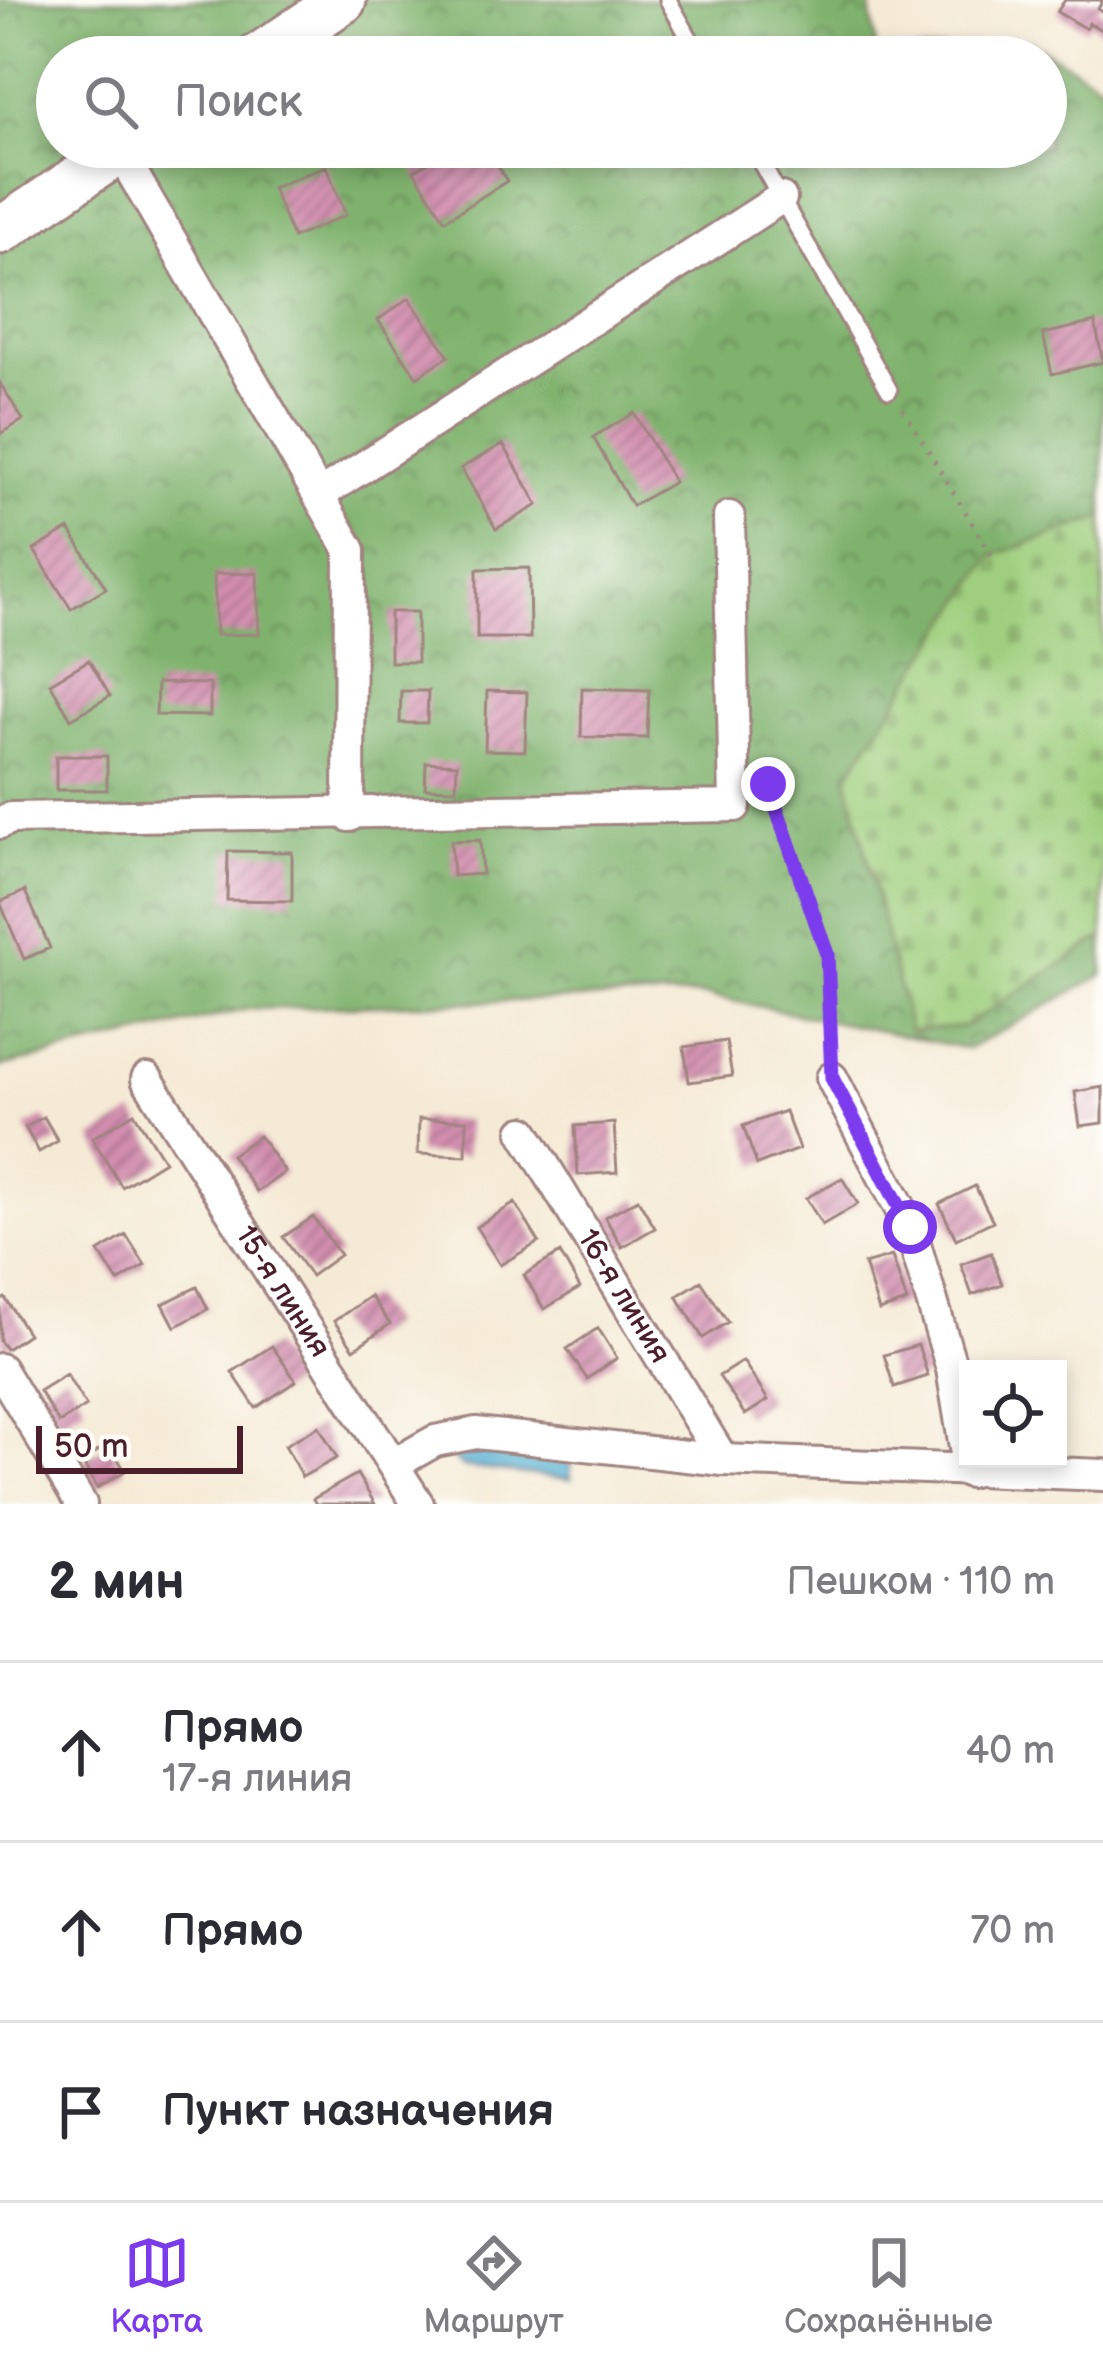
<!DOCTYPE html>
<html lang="ru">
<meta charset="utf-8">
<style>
:root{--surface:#fff;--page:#f2f2f3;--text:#2b2b33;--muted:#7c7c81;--line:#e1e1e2;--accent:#7c3aed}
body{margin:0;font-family:"Balsamiq Sans",sans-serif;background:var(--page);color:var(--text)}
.controls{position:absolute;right:36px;bottom:36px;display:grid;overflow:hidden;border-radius:0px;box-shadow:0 6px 18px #0003}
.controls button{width:108px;height:108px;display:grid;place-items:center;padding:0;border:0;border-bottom:3px solid var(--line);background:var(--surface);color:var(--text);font:60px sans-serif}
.scale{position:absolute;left:36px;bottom:30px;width:207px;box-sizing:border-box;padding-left:12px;border:6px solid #4a1f2b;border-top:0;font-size:33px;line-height:42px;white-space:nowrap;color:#4a1f2b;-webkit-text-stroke:9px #fdfcf7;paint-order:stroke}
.stop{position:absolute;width:36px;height:36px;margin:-27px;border:9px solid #7c3aed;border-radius:50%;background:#fff}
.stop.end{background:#7c3aed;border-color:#fff;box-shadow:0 3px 12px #0008}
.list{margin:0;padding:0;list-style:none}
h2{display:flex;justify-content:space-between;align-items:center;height:156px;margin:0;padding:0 48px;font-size:51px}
h2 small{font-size:39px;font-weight:400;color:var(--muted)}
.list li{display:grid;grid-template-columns:78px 1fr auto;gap:36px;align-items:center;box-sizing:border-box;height:180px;padding:0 48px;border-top:3px solid var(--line)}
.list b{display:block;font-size:45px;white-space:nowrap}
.list p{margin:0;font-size:39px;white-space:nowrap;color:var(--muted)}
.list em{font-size:39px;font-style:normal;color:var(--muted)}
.icon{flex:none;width:66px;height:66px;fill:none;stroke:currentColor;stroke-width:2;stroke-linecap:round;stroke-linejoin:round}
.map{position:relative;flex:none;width:1103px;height:1504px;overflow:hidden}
.search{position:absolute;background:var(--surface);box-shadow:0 6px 18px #0003;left:36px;right:36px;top:36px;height:132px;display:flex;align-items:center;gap:30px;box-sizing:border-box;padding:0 42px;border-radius:66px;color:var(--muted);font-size:45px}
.sheet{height:696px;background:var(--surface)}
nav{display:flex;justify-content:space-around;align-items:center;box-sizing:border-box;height:168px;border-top:3px solid var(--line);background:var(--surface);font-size:33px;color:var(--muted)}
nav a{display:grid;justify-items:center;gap:6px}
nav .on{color:var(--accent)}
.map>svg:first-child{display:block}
</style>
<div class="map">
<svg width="1103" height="1504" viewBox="0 0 1103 1504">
<defs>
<pattern id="forest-crowns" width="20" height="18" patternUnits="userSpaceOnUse" patternTransform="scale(3)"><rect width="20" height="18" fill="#7fb26d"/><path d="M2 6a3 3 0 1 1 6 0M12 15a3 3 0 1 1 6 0" fill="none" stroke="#6a905a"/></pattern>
<pattern id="cemetery-stones" width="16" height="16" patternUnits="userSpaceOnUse" patternTransform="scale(3)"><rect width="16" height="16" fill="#9fcf7e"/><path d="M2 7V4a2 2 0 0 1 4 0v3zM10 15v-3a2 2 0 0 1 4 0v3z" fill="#8ab16d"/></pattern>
<pattern id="building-hatch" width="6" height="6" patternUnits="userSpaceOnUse" patternTransform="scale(3)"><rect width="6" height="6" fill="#d28eaf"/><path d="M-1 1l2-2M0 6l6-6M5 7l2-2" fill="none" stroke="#ac738f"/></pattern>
</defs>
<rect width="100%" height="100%" fill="#fdfcf7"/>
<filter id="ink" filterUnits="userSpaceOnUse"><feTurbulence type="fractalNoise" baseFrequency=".00833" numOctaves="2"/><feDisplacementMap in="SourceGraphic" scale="24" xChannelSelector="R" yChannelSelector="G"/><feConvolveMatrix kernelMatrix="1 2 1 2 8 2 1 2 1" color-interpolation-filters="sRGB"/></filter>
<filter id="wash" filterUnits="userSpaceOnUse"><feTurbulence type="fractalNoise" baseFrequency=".004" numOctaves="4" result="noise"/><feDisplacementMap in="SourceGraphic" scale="48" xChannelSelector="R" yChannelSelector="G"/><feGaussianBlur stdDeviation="2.7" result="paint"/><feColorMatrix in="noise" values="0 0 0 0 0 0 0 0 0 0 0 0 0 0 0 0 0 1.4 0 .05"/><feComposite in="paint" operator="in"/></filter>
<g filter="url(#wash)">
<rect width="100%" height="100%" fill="#f5ead5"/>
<path fill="url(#forest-crowns)" stroke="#64684c" stroke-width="3" fill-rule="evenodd" d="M0,0H869L877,55L1030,42L1103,85V975L968,1049L703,995L248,1009L0,1067ZM57,57H1046V147H57Z"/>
<path fill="url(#cemetery-stones)" stroke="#747754" stroke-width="3" d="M1103,517V937L965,1026L910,1031L847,777L992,556Z"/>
<path fill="#53aed1" stroke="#4e667e" stroke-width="3" d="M471,1445L560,1457L570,1464L571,1479L463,1467L451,1457Z"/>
<g id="blocks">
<path fill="url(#building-hatch)" d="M1065,0H1103L1098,9L1103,12V31L1089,23L1086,29L1057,12Z
M453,147H486L507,181L445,220L414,171Z
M326,166L346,215L293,238L272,188Z
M409,298L449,356L417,377L378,320Z
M1095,322L1103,362L1052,374L1043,334Z
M0,383L23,420L0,434Z
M634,413L674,482L632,506L593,437Z
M503,444L538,505L496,529L461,468Z
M69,529L106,588L71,609L34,550Z
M529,568L530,638H477V569Z
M257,573L259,634L216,635L214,574Z
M390,612H417V662H390Z
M89,660L110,696L71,719L50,683Z
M157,683L210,684V716L156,715Z
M582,688L649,690L647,738L581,737Z
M401,691H428L427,723H400Z
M487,691L527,692L525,751L485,750Z
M56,756H107V790H56Z
M426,762L457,764L456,789L425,788Z
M480,840L482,874L453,876L451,841Z
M228,851L292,852V901L227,900Z
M25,891L50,948L24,959L0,902Z
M726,1041L732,1076L689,1082L684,1047Z
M1103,1087V1123L1080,1126L1075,1092Z
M785,1111L799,1149L757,1165L743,1126Z
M134,1113L164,1161L122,1187L92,1138Z
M44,1117L58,1141L39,1152L25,1127Z
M419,1119L467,1120L466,1156L418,1154Z
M614,1123L617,1172L578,1175L575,1126Z
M259,1136L285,1172L257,1192L231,1155Z
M842,1178L858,1204L822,1225L806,1198Z
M975,1186L993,1221L956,1239L939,1204Z
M638,1199L655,1228L622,1247L605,1217Z
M515,1203L539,1242L500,1265L476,1227Z
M313,1217L340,1255L311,1276L283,1237Z
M126,1235L145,1265L118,1282L99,1252Z
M560,1253L580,1288L544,1309L524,1275Z
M991,1253L1002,1284L972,1295L961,1264Z
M892,1256L907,1302L879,1311L864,1264Z
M701,1281L728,1322L703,1338L677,1296Z
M197,1287L208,1309L175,1327L163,1304Z
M370,1296L390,1324L354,1349L334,1321Z
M5,1298L28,1334L6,1349L0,1341V1301Z
M598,1328L617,1358L587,1379L567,1349Z
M918,1345L928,1376L894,1387L884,1355Z
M272,1346L296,1381L256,1408L232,1372Z
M743,1361L768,1400L745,1415L719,1376Z
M66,1374L86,1406L59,1423L39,1391Z
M319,1426L337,1458L302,1477L285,1445Z
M109,1444L125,1471L97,1488L82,1461Z
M357,1474L375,1504H316L313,1499Z"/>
</g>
</g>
<g filter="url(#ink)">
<use href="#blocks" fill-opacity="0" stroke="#a08480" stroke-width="3"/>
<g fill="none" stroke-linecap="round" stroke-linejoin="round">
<g stroke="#a08480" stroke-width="21">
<path id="lane" d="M668,0L700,57
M752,147L889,390"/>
</g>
<g stroke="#a08480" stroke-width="36">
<g id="street">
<path d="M119,150L350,550L349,816"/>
<path d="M321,494L781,198"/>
<path d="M0,823L11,818L735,806L729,517"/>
<path d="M832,1078L910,1227L952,1369L969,1472"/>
<path id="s1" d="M147,1079L418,1504"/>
<path id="s2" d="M524,1132L723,1460"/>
<path d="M0,1369L81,1504"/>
<path d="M394,1464L435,1441L476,1433L723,1460L1103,1475"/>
</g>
</g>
<g stroke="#a08480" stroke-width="51">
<path id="secondary" d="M258,57L343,0
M0,231L125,147"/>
</g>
<path stroke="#a08480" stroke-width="4.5" stroke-dasharray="3 9" stroke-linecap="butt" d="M903,409L992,556
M761,778L794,853L827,954L831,1048"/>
<use href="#lane" stroke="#fff" stroke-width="15"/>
<use href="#street" stroke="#fff" stroke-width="30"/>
<use href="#secondary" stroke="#fff" stroke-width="45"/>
</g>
</g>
<g fill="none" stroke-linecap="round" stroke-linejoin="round" filter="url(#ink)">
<path stroke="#7c3aed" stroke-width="15" d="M768,784L827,954L832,1078L910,1227"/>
</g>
<g text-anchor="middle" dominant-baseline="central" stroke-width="12" stroke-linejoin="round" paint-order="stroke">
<g font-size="30" fill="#4a1f2b" stroke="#fdfcf7">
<text stroke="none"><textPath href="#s1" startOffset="252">15-я линия</textPath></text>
<text stroke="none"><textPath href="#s2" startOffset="192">16-я линия</textPath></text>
</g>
</g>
</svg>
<div class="controls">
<button><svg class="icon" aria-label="locate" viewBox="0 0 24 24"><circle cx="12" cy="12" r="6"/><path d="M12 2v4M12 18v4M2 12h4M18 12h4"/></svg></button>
</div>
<div class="scale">50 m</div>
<div class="stop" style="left:910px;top:1227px"></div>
<div class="stop end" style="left:768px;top:784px"></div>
<div class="search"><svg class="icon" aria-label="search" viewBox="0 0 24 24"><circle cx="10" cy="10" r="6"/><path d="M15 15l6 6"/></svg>Поиск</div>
</div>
<section class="sheet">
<h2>2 мин<small>Пешком · 110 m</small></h2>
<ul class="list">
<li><svg class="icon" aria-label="ahead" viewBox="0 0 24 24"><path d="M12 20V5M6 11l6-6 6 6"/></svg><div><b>Прямо</b><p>17-я линия</p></div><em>40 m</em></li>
<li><svg class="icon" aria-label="ahead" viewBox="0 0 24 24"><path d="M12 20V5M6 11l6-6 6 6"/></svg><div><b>Прямо</b></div><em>70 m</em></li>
<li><svg class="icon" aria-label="arrive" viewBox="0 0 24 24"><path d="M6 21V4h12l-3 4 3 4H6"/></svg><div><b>Пункт назначения</b></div></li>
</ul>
</section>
<nav>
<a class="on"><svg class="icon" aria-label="map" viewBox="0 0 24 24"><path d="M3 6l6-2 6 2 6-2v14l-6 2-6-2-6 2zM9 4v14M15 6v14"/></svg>Карта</a>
<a><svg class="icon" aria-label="directions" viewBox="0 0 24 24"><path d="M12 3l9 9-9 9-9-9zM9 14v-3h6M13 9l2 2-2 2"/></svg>Маршрут</a>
<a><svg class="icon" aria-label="saved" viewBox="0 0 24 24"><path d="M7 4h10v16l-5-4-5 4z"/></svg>Сохранённые</a>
</nav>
